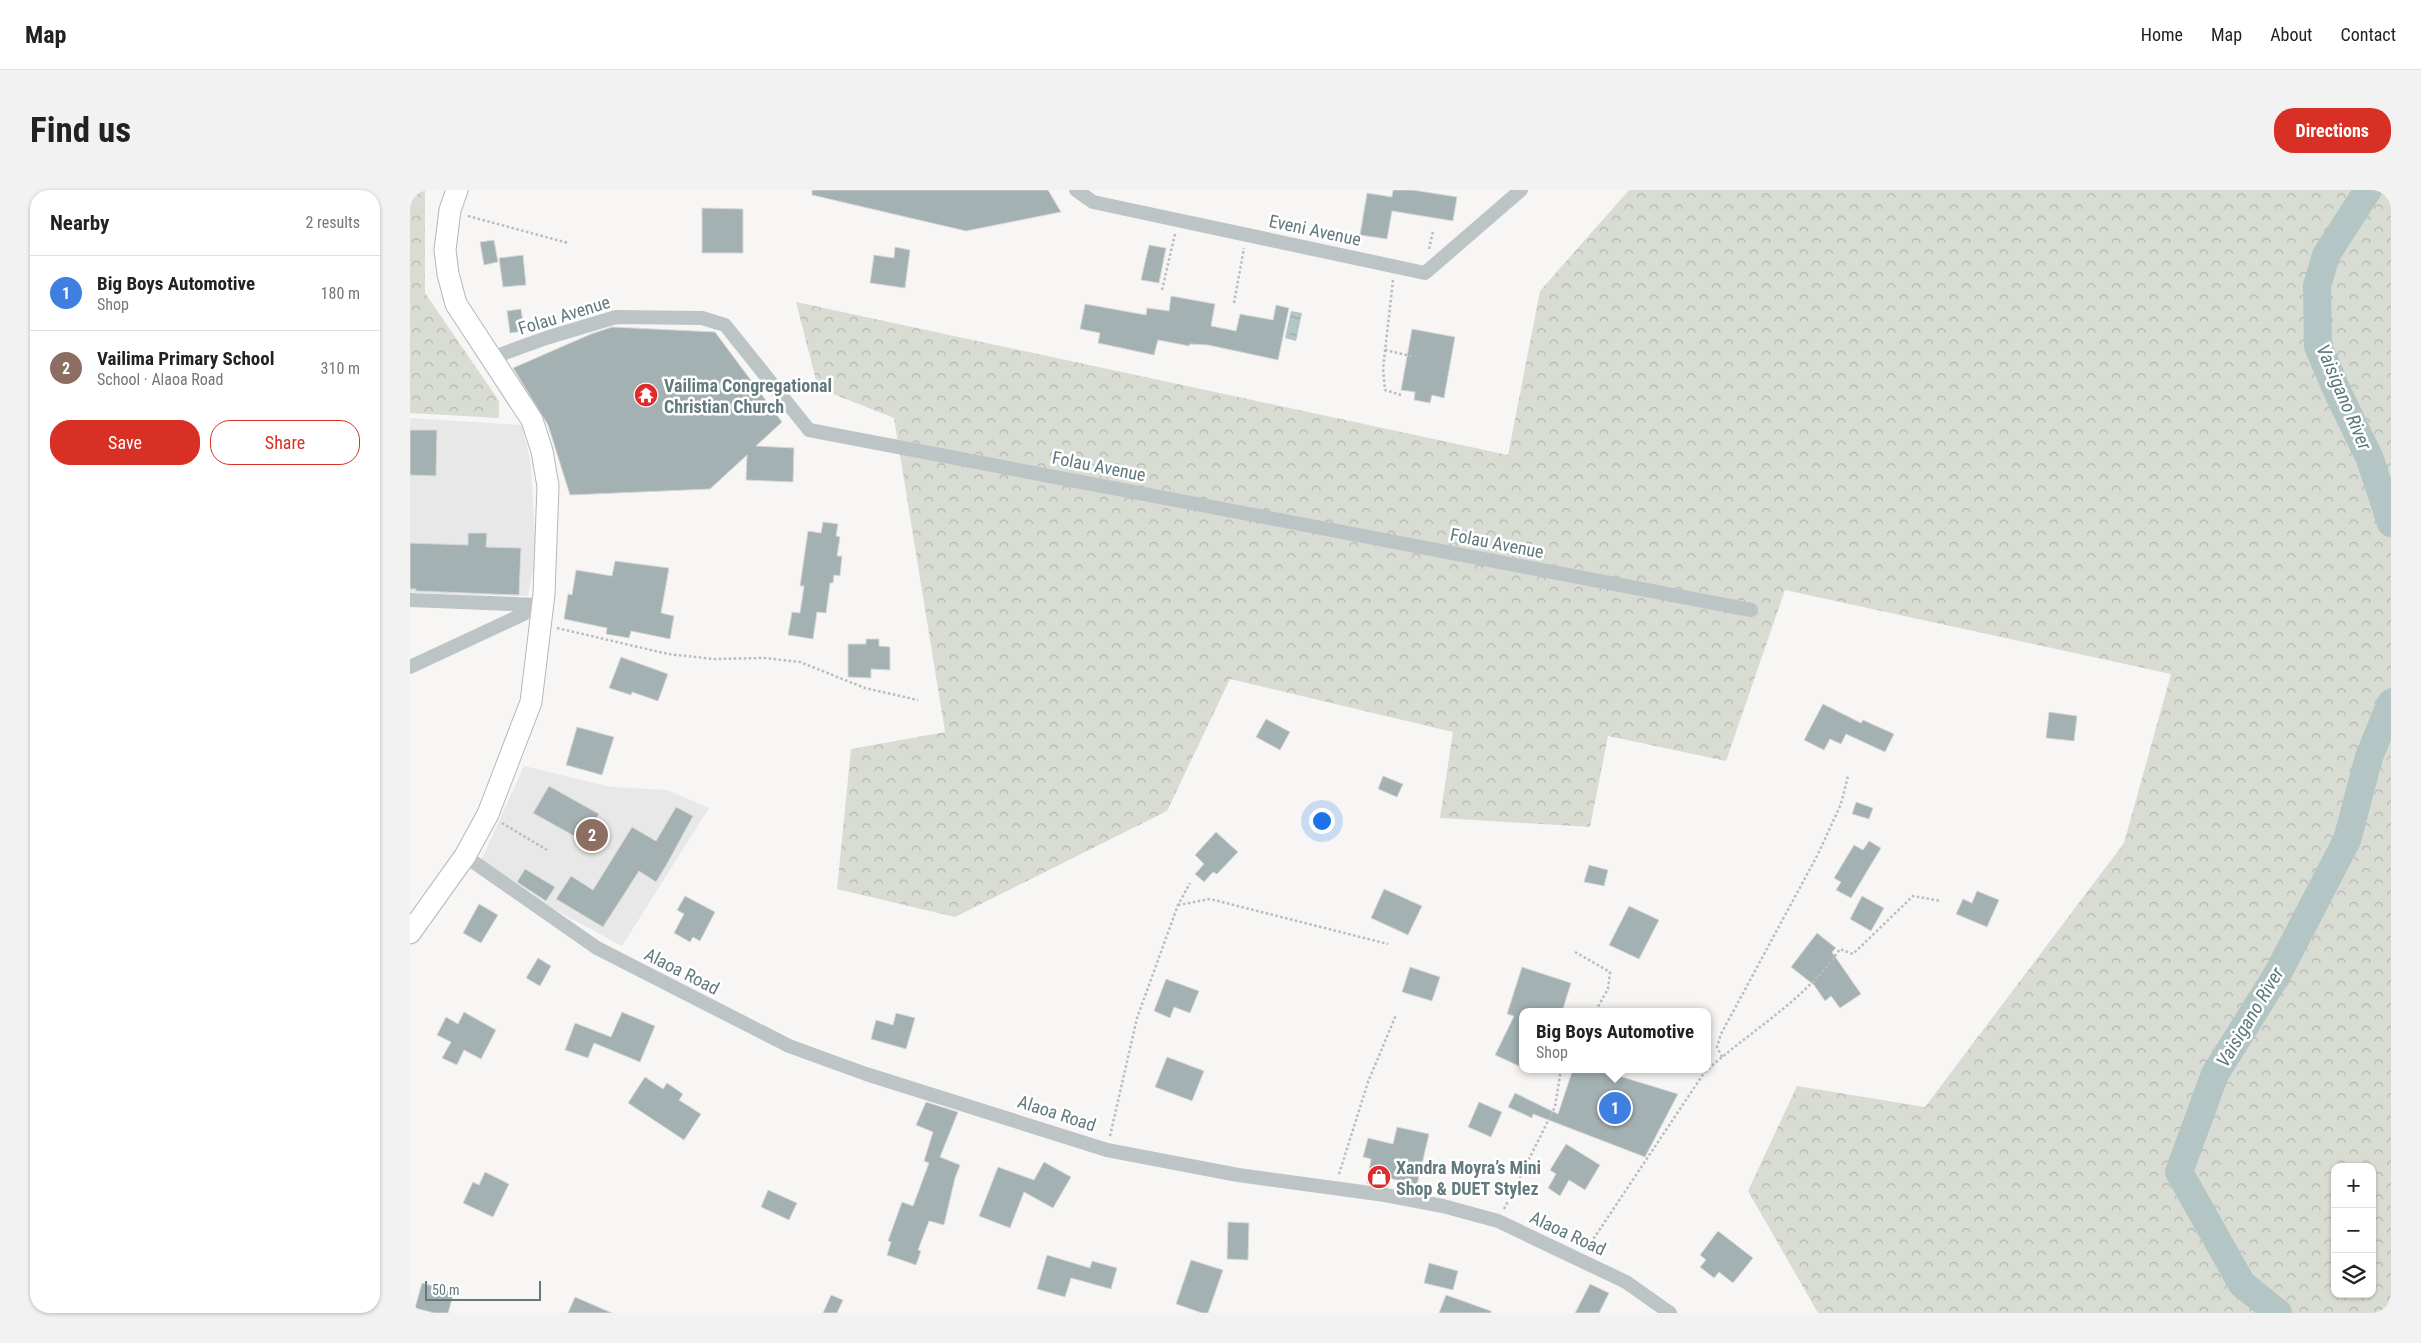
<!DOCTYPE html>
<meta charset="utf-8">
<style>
:root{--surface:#fff;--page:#f2f2f2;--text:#222;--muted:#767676;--line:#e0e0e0;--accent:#d93025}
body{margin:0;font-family:"Roboto Condensed",sans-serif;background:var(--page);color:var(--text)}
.controls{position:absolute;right:15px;bottom:15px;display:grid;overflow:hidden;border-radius:10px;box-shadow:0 1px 4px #0004}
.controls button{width:45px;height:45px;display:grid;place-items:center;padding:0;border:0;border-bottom:1px solid var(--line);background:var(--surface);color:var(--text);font:25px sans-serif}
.scale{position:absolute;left:15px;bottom:12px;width:116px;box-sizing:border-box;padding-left:5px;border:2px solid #62797e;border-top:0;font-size:14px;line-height:18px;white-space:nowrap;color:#62797e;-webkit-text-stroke:4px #fff;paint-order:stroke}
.you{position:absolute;left:911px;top:630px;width:18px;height:18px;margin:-12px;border:4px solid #fff;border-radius:50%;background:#1a73e8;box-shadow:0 0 0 8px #1a73e833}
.badge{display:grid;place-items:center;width:32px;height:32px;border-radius:50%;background:var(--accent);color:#fff;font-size:16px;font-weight:700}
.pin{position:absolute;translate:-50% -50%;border:2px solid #fff;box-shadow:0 1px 5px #0006}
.popup{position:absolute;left:1109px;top:818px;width:192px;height:65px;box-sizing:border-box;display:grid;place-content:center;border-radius:10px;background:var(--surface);filter:drop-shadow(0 1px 4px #0005);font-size:16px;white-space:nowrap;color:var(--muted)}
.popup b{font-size:19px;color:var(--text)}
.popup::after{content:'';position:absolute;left:50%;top:100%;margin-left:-10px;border:10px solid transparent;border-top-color:var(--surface)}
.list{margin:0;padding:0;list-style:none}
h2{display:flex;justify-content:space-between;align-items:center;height:65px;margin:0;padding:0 20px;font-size:21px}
h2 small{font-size:16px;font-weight:400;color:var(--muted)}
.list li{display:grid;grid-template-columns:32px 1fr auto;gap:15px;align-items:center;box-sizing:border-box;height:75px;padding:0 20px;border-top:1px solid var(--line)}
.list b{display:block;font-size:19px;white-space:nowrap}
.list p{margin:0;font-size:16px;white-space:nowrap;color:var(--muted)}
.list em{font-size:16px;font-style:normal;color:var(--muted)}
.actions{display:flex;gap:10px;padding:15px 20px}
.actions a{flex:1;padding:11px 0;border:1px solid var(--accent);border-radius:20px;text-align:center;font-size:18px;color:var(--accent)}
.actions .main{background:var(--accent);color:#fff}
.icon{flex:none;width:28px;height:28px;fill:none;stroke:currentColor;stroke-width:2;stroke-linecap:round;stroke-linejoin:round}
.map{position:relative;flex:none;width:1981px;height:1123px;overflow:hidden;border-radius:20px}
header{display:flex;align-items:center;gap:30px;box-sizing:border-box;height:70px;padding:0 25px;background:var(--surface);border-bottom:1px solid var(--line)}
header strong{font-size:24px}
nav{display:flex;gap:28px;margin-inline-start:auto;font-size:18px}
.intro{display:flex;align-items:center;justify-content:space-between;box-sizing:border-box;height:120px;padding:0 30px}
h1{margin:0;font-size:35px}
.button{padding:12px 22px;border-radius:20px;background:var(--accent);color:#fff;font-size:18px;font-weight:700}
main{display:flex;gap:30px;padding:0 30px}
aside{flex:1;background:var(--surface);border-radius:20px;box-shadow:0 1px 4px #0004}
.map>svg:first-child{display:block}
</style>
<header>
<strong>Map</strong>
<nav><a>Home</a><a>Map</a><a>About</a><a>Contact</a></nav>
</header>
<div class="intro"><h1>Find us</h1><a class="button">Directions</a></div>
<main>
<aside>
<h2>Nearby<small>2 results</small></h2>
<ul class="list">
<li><span class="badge" style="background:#3f7fe0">1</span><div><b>Big Boys Automotive</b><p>Shop</p></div><em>180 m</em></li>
<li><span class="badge" style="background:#8d6e63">2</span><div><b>Vailima Primary School</b><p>School · Alaoa Road</p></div><em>310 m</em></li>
</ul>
<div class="actions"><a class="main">Save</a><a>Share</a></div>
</aside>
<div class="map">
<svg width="1981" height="1123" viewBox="0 0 1981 1123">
<defs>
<pattern id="forest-crowns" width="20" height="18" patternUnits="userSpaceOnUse" patternTransform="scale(1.25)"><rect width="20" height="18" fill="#d8dcd3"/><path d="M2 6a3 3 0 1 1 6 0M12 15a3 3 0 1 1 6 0" fill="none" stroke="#b3b7b0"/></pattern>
<pattern id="water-ripples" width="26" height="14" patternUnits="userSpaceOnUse" patternTransform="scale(1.25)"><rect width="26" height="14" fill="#b4c5c5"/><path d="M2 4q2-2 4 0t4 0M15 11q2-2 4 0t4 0" fill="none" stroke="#96a5a5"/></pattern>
</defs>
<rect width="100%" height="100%" fill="#f7f6f4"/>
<path fill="#e7e8e7" d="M0,228L112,235L121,275L126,368L118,406L0,403Z
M114,576L201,597L257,600L299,618L212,756L136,715L70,673Z"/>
<path fill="url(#forest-crowns)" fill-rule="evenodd" d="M0,0H15V103L89,211V228L0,223Z
M1219,0H1981V1123H1408L1338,1001L1387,896L1515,917L1714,653L1761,484L1375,400L1316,571L1198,546L1180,637L1030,628L1043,542L820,489L757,621L545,727L427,699L441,559L535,542L484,228L408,198L386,112L1098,265L1130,101ZM1925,977H1962V1104H1925Z"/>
<path fill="url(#water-ripples)" d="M881,121L892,123L886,151L875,148Z"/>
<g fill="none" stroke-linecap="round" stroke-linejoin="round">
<path stroke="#b4c5c5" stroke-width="28" d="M1958,0L1916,65L1907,96L1908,156L1928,203L1960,269L1981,333
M1868,1123L1832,1094L1769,982L1805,884L1868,783L1937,650L1959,567L1981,513"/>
</g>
<path fill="#a4b1b3" stroke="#d8d8d6" d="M402,0H638L651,22L556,41L402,5Z
M983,0H1003L1047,7L1043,31L982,21L977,49L950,45L957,3L982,7Z
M292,18L333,19V63H292Z
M84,50L88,72L74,75L70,52Z
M739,55L756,58L749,93L731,90Z
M485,57L500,60L495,98L460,93L464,65L484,68Z
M113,65L116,95L93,97L89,68Z
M761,106L805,114L801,136L826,141L830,124L863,130L866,115L879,118L868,170L798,155L780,154L779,156L748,150L744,165L688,153L690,143L670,139L675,114L736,125L737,118L759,121Z
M111,119L114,141L100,143L97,121Z
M202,137L305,142L372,232L346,256L384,258L383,292L336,290L337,265L300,299L160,305L138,235L103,178L181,144Z
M1002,139L1045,147L1034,208L1022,205L1020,213L1004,210L1005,202L991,200Z
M0,240H27L26,286L0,285Z
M413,332L428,334L426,346L430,347L427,366H432L430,386L424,385L423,393H420L416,423L407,422L403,449L378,445L382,422L390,423L394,396H390L398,341L411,343Z
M58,343H77L76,357L111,358L109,405L6,401V399H0V353L58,355Z
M205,371L259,378L251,423L264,426L260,449L221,441L219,448L196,444L197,438L154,429L158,404L162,405L166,380L202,386Z
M456,449H469V456L480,457V480L461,479V488L438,487V454H456Z
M211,467L258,484L248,511L222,502L221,505L199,498Z
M1413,514L1451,533L1453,530L1484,544L1475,562L1436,544L1431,554L1420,549L1414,560L1394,550Z
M1639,522L1667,526L1664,551L1636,548Z
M856,529L880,542L870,560L846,547Z
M167,537L204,547L192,585L156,575Z
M973,586L993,594L987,607L968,599Z
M139,596L189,624L173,651L123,623Z
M1446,612L1463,618L1459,629L1442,624Z
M266,617L283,626L257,674L246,692L229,681L193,737L146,709L161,686L183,700L222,637L246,651Z
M806,642L828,662L807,684L803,682L794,692L785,684L794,674L785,665Z
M1459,651L1471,658L1441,708L1426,700L1431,692L1424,688L1444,655L1453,660Z
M1179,675L1198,680L1194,696L1174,692Z
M115,679L145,697L136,711L107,692Z
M974,699L1012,716L998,745L961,728Z
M1567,701L1589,710L1577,737L1546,724L1553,709L1562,713Z
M275,706L305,722L290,751L283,747L280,752L264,743L274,724L267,720Z
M1452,706L1474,718L1461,741L1440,729Z
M69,714L88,725L71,753L53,743Z
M1219,716L1249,730L1229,769L1199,755Z
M1407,743L1426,758L1422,762L1451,804L1430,818L1421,806L1415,811L1404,795L1381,777Z
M128,768L141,776L130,796L116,788Z
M1000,777L1030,787L1022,811L992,802Z
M1112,777L1161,793L1152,822H1112V869L1109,876L1085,865L1104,826L1097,824Z
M756,789L789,801L780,823L764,817L760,828L744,821Z
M54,822L86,840L71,869L54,860L47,875L32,868L41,852L27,845L36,827L48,834Z
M212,822L245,836L230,872L184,853L178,868L155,860L165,833L201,847Z
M486,823L505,828L496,859L461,849L466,830L483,835Z
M757,867L794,881L782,911L745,897Z
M1163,879H1186L1268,904L1235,967L1123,924L1122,928L1098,917L1105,903L1148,924Z
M235,887L253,899L257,893L273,904L269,910L291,924L274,950L218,913Z
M516,912L548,922L530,967L550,975L545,988L534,1035L519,1031L508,1060L511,1061L506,1075L477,1065L481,1052L478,1051L492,1012L503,1016L519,973L514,971L523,942L506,935Z
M1069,912L1092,922L1081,947L1058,937Z
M987,937L1019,944L1007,995L979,988L978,996L957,993L961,969L953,967L958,948L983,954Z
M1156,954L1190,975L1175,1000L1159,990L1150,1006L1138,998L1146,984L1140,980Z
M634,972L661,987L643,1018L614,1002L600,1038L569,1026L588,977L624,990Z
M75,982L99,994L83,1027L53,1013L63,992L69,995Z
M358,1000L387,1013L379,1030L351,1017Z
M818,1032L839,1033L838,1070L817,1069Z
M1308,1041L1343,1068L1323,1093L1309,1082L1304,1088L1290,1077L1296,1070L1290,1065Z
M637,1065L680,1078L682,1071L707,1078L701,1099L661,1088L655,1107L627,1099Z
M781,1070L813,1080L798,1123H792L766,1114Z
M1019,1073L1048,1081L1043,1100L1014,1093Z
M12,1093L44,1102L38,1123H24L5,1118Z
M1180,1094L1199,1103L1189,1123H1165Z
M421,1105L433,1110L427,1123H413Z
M1036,1105L1081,1121V1123H1029Z
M165,1107L202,1123H158Z"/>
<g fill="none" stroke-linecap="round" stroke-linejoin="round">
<g stroke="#b1b8ba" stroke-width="23">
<path id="primary" d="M0,743L55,666L78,624L121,512L134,404L138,296L132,261L122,230L46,114L38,84L35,60L40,20L47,0"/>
</g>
<path stroke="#b8bcbe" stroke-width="2.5" stroke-dasharray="2.5 2.5" stroke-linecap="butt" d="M58,26L158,53
M1019,59L1023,41
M983,90L973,179L975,200L991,205
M752,100L765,44
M824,113L834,58
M975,160L1005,167
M147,438L258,464L304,469L354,468L390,472L455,498L508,510
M92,633L137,660
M768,715L800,709L978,754
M1165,762L1200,782L1198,799L1185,822
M1312,867L1307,857L1311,844L1408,664L1431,614L1438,586
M700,946L727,828L768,715L780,693
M929,984L958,892L986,825
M1094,1019L1145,917L1151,879
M1178,1057L1294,883C1340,840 1393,813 1430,759L1443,764L1503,706L1531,711"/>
<path stroke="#bdc4c6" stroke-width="14" d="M666,0L683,12L1015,83L1111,0
M81,168L136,148L206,127L292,128L315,135L399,240L1341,420
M0,410L129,415
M0,477L133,415
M55,666L187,758L379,856L456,884L697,960L828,985L975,1005L1033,1016L1088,1031L1216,1092L1260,1123"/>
<use href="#primary" stroke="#fff" stroke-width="21"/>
</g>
<defs>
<g id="temple-disc" transform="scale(1.25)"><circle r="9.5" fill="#e02b2d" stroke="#fff"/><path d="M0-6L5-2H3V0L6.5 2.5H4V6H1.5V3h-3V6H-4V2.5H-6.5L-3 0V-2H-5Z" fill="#fff"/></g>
<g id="shop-disc" transform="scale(1.25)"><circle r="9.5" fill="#e02b2d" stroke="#fff"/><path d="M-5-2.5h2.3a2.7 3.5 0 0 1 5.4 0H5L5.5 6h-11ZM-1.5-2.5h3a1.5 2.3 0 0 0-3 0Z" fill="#fff"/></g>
</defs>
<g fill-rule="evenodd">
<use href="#temple-disc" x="236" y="205"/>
<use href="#shop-disc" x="969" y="987"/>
</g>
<g text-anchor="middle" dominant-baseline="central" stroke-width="5" stroke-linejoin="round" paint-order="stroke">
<g font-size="18" fill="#62797e" stroke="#fff">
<text transform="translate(905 40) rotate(12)">Eveni Avenue</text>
<text transform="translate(154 125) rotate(-17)">Folau Avenue</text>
<text transform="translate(689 276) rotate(11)">Folau Avenue</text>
<text transform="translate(1087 353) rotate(11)">Folau Avenue</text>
<text transform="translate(272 781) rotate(27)">Alaoa Road</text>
<text transform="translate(647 923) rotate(18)">Alaoa Road</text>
<text transform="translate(1158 1043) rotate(25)">Alaoa Road</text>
</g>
<g font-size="18" font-weight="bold" fill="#62797e" stroke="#fff" text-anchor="start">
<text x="254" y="195">Vailima Congregational<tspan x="254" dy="21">Christian Church</tspan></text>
<text x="986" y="977">Xandra Moyra’s Mini<tspan x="986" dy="21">Shop &amp; DUET Stylez</tspan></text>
</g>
<g font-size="19" font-style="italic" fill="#5d7879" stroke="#fff">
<text transform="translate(1934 207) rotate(67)">Vaisigano River</text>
<text transform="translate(1840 827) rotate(-59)">Vaisigano River</text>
</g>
</g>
</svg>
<div class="controls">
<button>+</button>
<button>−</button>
<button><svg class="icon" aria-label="layers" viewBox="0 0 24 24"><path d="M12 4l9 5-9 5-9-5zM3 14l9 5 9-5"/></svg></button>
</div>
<div class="scale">50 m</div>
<div class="you"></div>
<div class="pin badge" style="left:1205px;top:918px;background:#3f7fe0">1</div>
<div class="popup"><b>Big Boys Automotive</b>Shop</div>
<div class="pin badge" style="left:182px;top:645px;background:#8d6e63">2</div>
</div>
</main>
